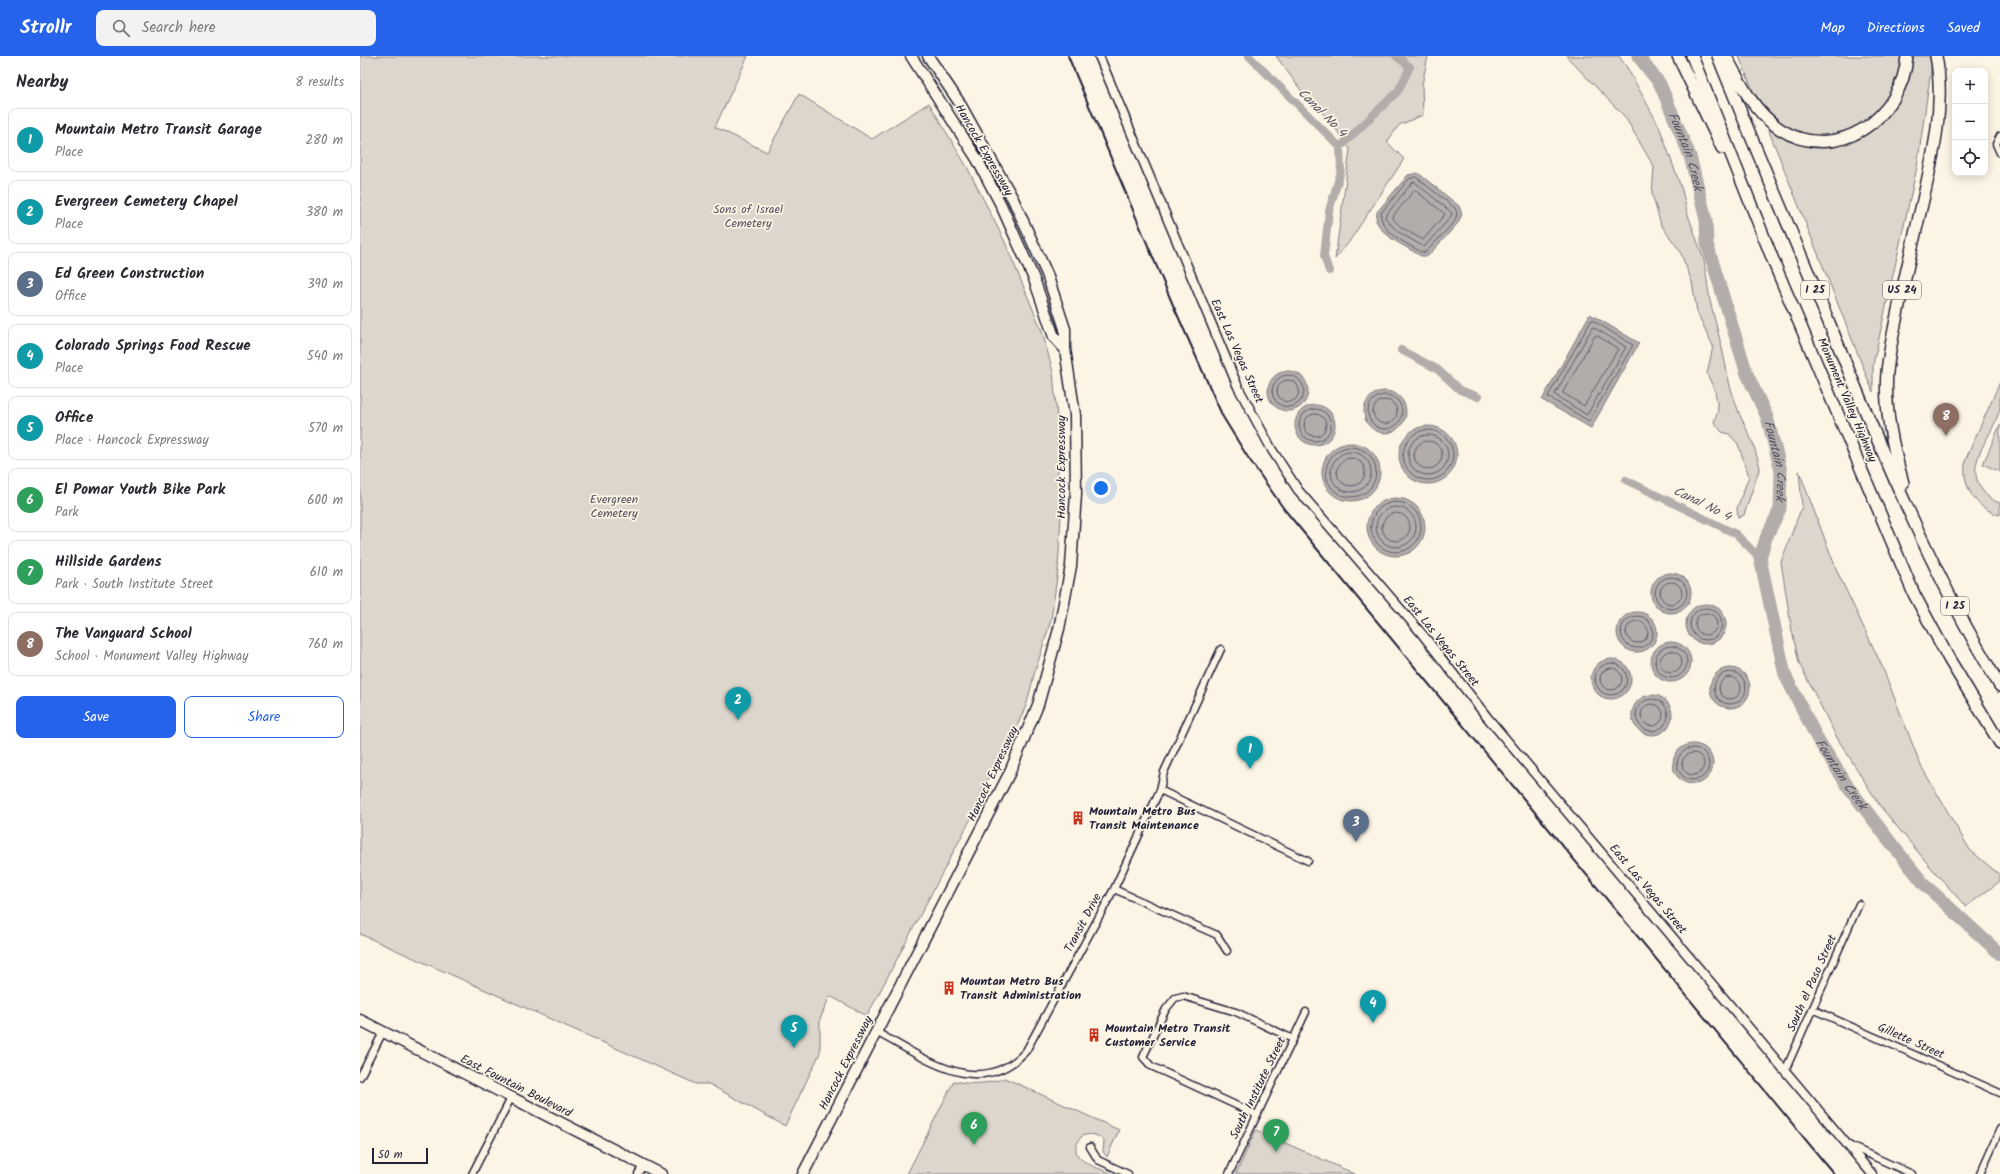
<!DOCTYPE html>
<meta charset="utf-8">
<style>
:root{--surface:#fff;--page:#f2f2f3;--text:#2b2b33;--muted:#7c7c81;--line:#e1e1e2;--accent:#2563eb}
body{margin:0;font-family:Kalam,sans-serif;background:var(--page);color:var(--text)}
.controls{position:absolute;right:12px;top:12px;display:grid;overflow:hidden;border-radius:8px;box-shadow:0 2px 10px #0003}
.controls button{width:36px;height:36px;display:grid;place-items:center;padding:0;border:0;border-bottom:1px solid var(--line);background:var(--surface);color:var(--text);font:20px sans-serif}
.scale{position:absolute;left:12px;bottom:10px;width:56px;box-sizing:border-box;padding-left:4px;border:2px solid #22223b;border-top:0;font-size:11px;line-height:14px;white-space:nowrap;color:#22223b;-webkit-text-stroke:3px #fcf5e5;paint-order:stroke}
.you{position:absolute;left:741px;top:432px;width:14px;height:14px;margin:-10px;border:3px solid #fff;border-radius:50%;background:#1a73e8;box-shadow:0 0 0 6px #1a73e833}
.badge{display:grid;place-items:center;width:26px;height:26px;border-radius:50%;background:var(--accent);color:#fff;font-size:13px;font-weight:700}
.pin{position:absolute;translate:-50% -33px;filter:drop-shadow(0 1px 2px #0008)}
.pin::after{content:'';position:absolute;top:21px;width:14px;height:12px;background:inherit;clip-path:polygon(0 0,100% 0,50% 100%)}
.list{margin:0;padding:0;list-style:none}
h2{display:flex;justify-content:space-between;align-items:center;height:52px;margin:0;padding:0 16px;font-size:17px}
h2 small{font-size:13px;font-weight:400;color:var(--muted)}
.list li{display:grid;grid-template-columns:26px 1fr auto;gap:12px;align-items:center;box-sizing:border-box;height:64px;margin:0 8px 8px;padding:0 8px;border:1px solid var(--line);border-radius:8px}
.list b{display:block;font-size:15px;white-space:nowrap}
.list p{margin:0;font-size:13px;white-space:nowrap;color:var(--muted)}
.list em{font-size:13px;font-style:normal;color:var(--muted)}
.actions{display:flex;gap:8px;padding:12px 16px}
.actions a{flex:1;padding:9px 0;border:1px solid var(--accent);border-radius:8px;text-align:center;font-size:14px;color:var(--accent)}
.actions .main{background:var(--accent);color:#fff}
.icon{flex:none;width:22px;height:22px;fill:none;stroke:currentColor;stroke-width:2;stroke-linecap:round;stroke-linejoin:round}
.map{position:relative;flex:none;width:1640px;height:1118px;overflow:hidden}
header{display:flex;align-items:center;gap:24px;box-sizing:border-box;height:56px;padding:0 20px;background:var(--accent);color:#fff}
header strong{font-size:19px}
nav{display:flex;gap:22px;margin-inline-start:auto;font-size:14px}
.search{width:280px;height:36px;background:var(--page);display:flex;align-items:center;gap:10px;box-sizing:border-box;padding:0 14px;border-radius:8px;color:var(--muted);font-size:15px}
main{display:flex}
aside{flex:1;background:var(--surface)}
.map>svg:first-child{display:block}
</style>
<header>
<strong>Strollr</strong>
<div class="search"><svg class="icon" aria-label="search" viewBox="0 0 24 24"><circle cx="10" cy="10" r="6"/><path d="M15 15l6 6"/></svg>Search here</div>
<nav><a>Map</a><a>Directions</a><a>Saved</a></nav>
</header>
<main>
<aside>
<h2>Nearby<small>8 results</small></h2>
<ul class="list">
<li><span class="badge" style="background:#0f9aa8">1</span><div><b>Mountain Metro Transit Garage</b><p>Place</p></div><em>280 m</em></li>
<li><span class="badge" style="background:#0f9aa8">2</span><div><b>Evergreen Cemetery Chapel</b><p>Place</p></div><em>380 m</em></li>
<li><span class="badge" style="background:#5c6f8a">3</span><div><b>Ed Green Construction</b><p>Office</p></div><em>390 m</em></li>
<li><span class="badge" style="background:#0f9aa8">4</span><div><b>Colorado Springs Food Rescue</b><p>Place</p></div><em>540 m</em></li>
<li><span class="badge" style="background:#0f9aa8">5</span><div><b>Office</b><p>Place · Hancock Expressway</p></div><em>570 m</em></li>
<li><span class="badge" style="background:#2e9e5b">6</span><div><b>El Pomar Youth Bike Park</b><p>Park</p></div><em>600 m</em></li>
<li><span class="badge" style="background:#2e9e5b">7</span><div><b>Hillside Gardens</b><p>Park · South Institute Street</p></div><em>610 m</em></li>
<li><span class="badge" style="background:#8d6e63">8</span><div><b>The Vanguard School</b><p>School · Monument Valley Highway</p></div><em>760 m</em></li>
</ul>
<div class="actions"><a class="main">Save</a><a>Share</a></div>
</aside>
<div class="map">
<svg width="1640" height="1118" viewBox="0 0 1640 1118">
<rect width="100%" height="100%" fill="#fcf5e5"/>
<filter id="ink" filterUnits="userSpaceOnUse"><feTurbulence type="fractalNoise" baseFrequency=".025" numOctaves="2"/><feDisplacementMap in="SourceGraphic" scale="8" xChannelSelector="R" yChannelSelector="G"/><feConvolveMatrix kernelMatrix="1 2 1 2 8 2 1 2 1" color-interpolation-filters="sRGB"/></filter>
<g filter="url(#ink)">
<path fill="#dcd6cc" stroke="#7f7c84" d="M0,0H388L355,71L407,96L439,38L512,83L569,47L607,111L644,184L682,275L693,316L698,372V423L701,460L698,514L691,564L674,619L667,647L644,701L626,726L617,751L507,960L470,940L460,963V997L425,1070L349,1028H336L0,878Z
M916,0H1068L1062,29L1063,59L1039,69L1027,86L1044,103L989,186L975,203L990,93L970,65L943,37Z
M1206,0H1259L1268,13L1299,70L1322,134L1327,156L1344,204L1350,245L1362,292L1370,330L1379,357L1393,387L1400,411L1384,459L1378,462L1377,452L1389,420L1378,388L1369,378L1362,376L1354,366L1358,354L1355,335L1347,318L1353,290L1337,256L1332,226L1320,195L1301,169L1292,138L1294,111L1265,61Z
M1379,0H1573L1557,111L1513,309V336Z
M1640,326C1640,334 1640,343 1640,351C1636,378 1603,405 1621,432C1626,440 1631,444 1640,447V459C1615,453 1600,428 1606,403C1609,395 1613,387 1616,380C1624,362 1632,344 1640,326Z
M1640,369V416L1623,408Z
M1439,415L1477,515L1522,610L1561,710L1610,794L1640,819V825L1606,851L1567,807L1520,750L1476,680L1439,607L1431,570L1421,506L1442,450Z
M645,1022L759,1074L747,1101L743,1096L744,1085C738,1078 730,1077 722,1080C702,1103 736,1111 753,1118H547L594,1025C613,1029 627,1028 645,1022Z
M896,1074L995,1118H876Z"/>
<path fill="#b2adab" stroke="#78757e" d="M1058,117L1099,150L1102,158L1098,167L1068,200H1061L1032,183L1022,174L1016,165L1017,156L1048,119Z
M1230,258L1279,287L1231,372L1182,344Z
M908 335a20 20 0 1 1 40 0a20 20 0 1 1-40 0Z
M1004 356a21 21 0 1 1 42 0a21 21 0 1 1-42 0Z
M935 369a20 20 0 1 1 40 0a20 20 0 1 1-40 0Z
M1039 399a29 29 0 1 1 58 0a29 29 0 1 1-58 0Z
M962 416a29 29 0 1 1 58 0a29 29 0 1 1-58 0Z
M1007 471a29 29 0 1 1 58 0a29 29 0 1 1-58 0Z
M1291 537a20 20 0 1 1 40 0a20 20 0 1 1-40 0Z
M1326 568a20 20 0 1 1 40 0a20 20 0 1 1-40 0Z
M1257 576a20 20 0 1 1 40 0a20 20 0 1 1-40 0Z
M1291 606a20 20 0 1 1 40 0a20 20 0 1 1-40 0Z
M1231 623a20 20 0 1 1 40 0a20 20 0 1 1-40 0Z
M1350 632a20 20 0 1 1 40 0a20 20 0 1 1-40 0Z
M1272 659a20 20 0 1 1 40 0a20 20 0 1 1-40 0Z
M1313 708a20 20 0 1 1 40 0a20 20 0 1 1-40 0Z"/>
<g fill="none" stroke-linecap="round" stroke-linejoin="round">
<path stroke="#5c5a68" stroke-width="1" d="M1056,121L1095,152L1097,157L1095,165L1066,196H1061C1048,188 1019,176 1021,157L1049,123Z
M1055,126L1092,157L1090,162L1064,191L1037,175L1025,162L1026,159L1052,127Z
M1055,134L1085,158L1063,184L1041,171L1032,162Z
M1232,264L1273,289L1229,365L1188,341Z
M1233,271L1266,291L1227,359L1195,339Z
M1235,280H1238L1258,293L1224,350L1203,337Z
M912 335a16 16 0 1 1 32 0a16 16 0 1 1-32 0Z
M917 335a11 11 0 1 1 22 0a11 11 0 1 1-22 0Z
M1008 356a17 17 0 1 1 34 0a17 17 0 1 1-34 0Z
M1013 356a12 12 0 1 1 24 0a12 12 0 1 1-24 0Z
M939 369a16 16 0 1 1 32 0a16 16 0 1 1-32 0Z
M944 369a11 11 0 1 1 22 0a11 11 0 1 1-22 0Z
M1043 399a25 25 0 1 1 50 0a25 25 0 1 1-50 0Z
M1048 399a20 20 0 1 1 40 0a20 20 0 1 1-40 0Z
M1054 399a14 14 0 1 1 28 0a14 14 0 1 1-28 0Z
M966 416a25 25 0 1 1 50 0a25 25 0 1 1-50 0Z
M971 416a20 20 0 1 1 40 0a20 20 0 1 1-40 0Z
M977 416a14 14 0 1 1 28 0a14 14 0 1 1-28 0Z
M1011 471a25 25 0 1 1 50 0a25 25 0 1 1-50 0Z
M1016 471a20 20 0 1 1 40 0a20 20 0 1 1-40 0Z
M1022 471a14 14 0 1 1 28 0a14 14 0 1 1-28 0Z
M1295 537a16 16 0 1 1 32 0a16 16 0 1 1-32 0Z
M1300 537a11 11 0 1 1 22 0a11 11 0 1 1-22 0Z
M1330 568a16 16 0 1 1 32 0a16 16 0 1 1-32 0Z
M1335 568a11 11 0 1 1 22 0a11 11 0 1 1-22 0Z
M1261 576a16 16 0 1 1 32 0a16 16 0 1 1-32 0Z
M1266 576a11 11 0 1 1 22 0a11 11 0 1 1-22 0Z
M1295 606a16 16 0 1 1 32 0a16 16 0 1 1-32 0Z
M1300 606a11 11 0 1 1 22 0a11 11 0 1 1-22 0Z
M1235 623a16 16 0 1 1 32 0a16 16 0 1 1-32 0Z
M1240 623a11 11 0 1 1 22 0a11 11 0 1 1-22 0Z
M1354 632a16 16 0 1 1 32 0a16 16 0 1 1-32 0Z
M1359 632a11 11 0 1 1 22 0a11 11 0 1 1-22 0Z
M1276 659a16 16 0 1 1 32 0a16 16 0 1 1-32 0Z
M1281 659a11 11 0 1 1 22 0a11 11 0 1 1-22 0Z
M1317 708a16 16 0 1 1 32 0a16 16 0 1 1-32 0Z
M1322 708a11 11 0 1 1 22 0a11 11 0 1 1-22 0Z"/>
<path stroke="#b2adab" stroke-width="8" d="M889,0L980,91L981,115L969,155L964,200L969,215
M980,91L1038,35L1050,11L1036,0
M1041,294L1077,313L1100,334L1118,341
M1266,424L1376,478L1400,502"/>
<path stroke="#b2adab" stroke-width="13" id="s1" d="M1278,0L1300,28L1330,100L1346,164L1347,188L1387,318L1407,361L1421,415L1420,453L1406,482L1400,502L1425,619L1457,682L1489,732L1531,787L1564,828L1640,898"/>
<g stroke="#22223b" stroke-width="9">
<path id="minor" d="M1640,80L1636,88L1640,97
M800,734L948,805
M754,833L857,879L867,895
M1452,953L1640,1037
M516,976C564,1001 619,1046 666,995L754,833L800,734L804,716L861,593
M1425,1015L1499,848
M0,1021L23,976
M897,1059L791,1010L783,1001L806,953L815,942L823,940L876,956L933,983
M1488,1089L1552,1118
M730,1091L738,1104L768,1118
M112,1118L151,1042
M278,1118L283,1109
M869,1118L946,956
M1620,1118L1640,1073"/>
</g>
<g stroke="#22223b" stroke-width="11">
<path id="tertiary" d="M739,0L878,331L912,394L938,434L1063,579L1127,661L1512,1118"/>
</g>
<g stroke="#22223b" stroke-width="13">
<path id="primary" d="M551,0L617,103L641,149L674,223L694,281L705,293
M0,964L301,1118
M443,1118L649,718L678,649L699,573L711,510L716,438L715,359L705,293V273L687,218L653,143L599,46L568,0"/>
</g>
<g stroke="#22223b" stroke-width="14">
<path id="motorway" d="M1318,0L1362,92
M1332,0L1417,214L1554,538L1589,603L1640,687
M1358,0C1394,90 1433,179 1470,269C1520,392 1571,516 1640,630
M1366,0C1380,27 1394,56 1420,73C1476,109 1543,62 1547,0
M1543,427C1533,392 1524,353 1527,316C1529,297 1533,278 1537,259C1545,221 1554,182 1563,144C1574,96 1585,48 1576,0"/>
</g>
<use href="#minor" stroke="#fcf5e5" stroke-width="6"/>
<use href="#tertiary" stroke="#fcf5e5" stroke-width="8"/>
<use href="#primary" stroke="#fcf5e5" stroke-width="10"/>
<use href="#motorway" stroke="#fcf5e5" stroke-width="11"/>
<path stroke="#22223b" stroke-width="2" d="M708,0L813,249L863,361L887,400L924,453L1474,1118"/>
</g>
</g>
<defs>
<g id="building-bare" transform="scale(1.08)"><path d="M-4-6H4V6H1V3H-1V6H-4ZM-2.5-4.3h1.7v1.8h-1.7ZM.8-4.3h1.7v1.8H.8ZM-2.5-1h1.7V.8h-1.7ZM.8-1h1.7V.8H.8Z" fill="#c8321e" stroke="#fcf5e5" stroke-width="2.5" paint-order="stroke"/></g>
</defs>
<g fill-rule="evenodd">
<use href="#building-bare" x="718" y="762"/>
<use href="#building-bare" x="589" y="932"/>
<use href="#building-bare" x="734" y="979"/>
</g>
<g text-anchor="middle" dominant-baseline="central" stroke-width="3.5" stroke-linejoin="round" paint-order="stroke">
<g fill="#fcf5e5" stroke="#63616e" stroke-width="1">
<rect x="1441" y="225" width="28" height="18" rx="3"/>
<rect x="1523" y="225" width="38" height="18" rx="3"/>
<rect x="1581" y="541" width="28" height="18" rx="3"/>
</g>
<g font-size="11" font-weight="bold" fill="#22223b">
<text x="1455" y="234">I 25</text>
<text x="1542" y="234">US 24</text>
<text x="1595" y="550">I 25</text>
</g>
<g font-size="12" fill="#22223b" stroke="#fcf5e5">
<text transform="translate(624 94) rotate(60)">Hancock Expressway</text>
<text transform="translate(877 295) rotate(66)">East Las Vegas Street</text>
<text transform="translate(1487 344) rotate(67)">Monument Valley Highway</text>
<text transform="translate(701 411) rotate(-90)">Hancock Expressway</text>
<text transform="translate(1081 585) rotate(51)">East Las Vegas Street</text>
<text transform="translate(633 718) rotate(-65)">Hancock Expressway</text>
<text transform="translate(1288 833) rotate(50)">East Las Vegas Street</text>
<text transform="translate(723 867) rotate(-62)">Transit Drive</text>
<text transform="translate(1452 927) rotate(-66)">South el Paso Street</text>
<text transform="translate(1551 985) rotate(24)">Gillette Street</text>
<text transform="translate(486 1007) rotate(-63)">Hancock Expressway</text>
<text transform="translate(156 1030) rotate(27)">East Fountain Boulevard</text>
<text transform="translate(898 1032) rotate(-64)">South Institute Street</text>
</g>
<g font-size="12" fill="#504f5f" stroke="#fcf5e5">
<text x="388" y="153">Sons of Israel<tspan x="388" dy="14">Cemetery</tspan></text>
<text x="254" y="443">Evergreen<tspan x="254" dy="14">Cemetery</tspan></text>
</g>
<g font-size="12" font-weight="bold" fill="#22223b" stroke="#fcf5e5" text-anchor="start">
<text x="729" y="755">Mountain Metro Bus<tspan x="729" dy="14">Transit Maintenance</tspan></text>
<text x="600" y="925">Mountan Metro Bus<tspan x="600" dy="14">Transit Administration</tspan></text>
<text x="745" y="972">Mountain Metro Transit<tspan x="745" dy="14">Customer Service</tspan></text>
</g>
<g font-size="13" font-style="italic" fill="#545362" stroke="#fcf5e5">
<text transform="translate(962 57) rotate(45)">Canal No 4</text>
<text stroke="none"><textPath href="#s1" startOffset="108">Fountain Creek</textPath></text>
<text stroke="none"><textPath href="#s1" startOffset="432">Fountain Creek</textPath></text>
<text transform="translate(1342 448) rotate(26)">Canal No 4</text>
<text stroke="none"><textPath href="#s1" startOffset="768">Fountain Creek</textPath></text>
</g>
</g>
</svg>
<div class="controls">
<button>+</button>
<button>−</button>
<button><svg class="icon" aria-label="locate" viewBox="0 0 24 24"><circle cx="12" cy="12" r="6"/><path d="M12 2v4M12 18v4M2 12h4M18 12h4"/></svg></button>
</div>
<div class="scale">50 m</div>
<div class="you"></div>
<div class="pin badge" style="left:890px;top:713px;background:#0f9aa8">1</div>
<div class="pin badge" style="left:378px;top:664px;background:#0f9aa8">2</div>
<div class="pin badge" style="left:996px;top:786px;background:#5c6f8a">3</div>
<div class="pin badge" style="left:1013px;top:967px;background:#0f9aa8">4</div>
<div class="pin badge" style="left:434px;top:992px;background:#0f9aa8">5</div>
<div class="pin badge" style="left:614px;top:1089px;background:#2e9e5b">6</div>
<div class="pin badge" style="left:916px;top:1096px;background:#2e9e5b">7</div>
<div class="pin badge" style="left:1586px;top:380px;background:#8d6e63">8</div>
</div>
</main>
